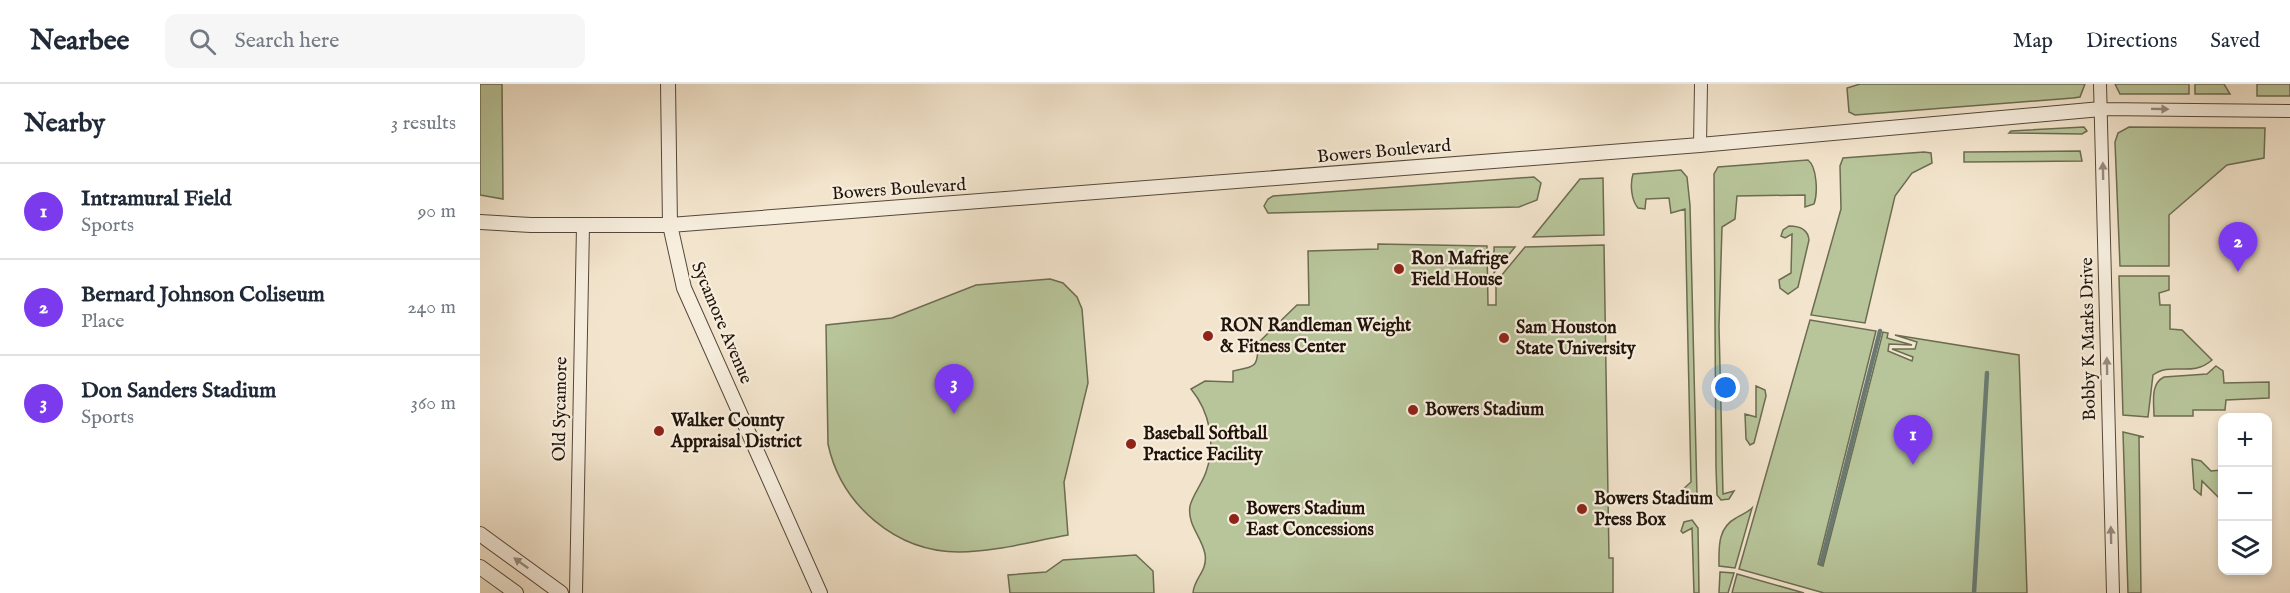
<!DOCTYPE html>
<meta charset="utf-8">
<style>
:root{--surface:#fff;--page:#f6f6f7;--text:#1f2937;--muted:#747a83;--line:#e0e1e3;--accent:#7c3aed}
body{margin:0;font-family:"IM FELL English",serif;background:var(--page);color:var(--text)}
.controls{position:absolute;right:18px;bottom:18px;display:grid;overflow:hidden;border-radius:12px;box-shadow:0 3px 9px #0003}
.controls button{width:54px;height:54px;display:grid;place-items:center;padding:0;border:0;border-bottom:2px solid var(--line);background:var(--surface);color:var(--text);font:30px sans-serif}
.you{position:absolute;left:1246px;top:304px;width:21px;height:21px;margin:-15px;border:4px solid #fff;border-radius:50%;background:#1a73e8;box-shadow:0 0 0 9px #1a73e833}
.badge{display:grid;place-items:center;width:39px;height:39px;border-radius:50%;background:var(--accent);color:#fff;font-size:20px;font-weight:700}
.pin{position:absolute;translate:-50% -50px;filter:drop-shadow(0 2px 3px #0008)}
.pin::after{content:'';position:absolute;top:32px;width:21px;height:18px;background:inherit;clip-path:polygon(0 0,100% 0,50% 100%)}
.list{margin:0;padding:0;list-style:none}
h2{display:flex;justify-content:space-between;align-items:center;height:78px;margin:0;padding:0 24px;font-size:26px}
h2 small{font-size:20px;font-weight:400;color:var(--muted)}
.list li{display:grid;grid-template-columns:39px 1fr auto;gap:18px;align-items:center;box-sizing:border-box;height:96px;padding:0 24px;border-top:2px solid var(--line)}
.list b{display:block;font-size:22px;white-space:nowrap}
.list p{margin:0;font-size:20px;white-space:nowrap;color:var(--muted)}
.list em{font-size:20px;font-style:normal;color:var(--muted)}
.icon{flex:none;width:33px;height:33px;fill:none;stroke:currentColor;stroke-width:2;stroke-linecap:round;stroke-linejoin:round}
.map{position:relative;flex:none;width:1810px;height:509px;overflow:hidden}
header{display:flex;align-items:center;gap:36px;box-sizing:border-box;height:84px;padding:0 30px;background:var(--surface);border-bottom:2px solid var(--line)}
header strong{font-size:28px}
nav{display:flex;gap:33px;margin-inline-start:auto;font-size:21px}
.search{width:420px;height:54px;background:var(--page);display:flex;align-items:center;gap:15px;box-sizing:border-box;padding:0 21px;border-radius:12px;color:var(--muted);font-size:22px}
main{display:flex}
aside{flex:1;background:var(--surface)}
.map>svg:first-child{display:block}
</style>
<header>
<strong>Nearbee</strong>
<div class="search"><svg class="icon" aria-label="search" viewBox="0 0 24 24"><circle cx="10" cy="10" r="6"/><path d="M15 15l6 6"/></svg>Search here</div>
<nav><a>Map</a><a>Directions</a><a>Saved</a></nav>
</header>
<main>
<aside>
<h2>Nearby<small>3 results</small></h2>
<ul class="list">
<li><span class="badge">1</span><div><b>Intramural Field</b><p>Sports</p></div><em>90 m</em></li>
<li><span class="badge">2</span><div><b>Bernard Johnson Coliseum</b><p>Place</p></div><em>240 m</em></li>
<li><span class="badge">3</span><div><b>Don Sanders Stadium</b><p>Sports</p></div><em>360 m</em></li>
</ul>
</aside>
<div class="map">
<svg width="1810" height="509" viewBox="0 0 1810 509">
<rect width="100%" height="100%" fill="#f3e5cd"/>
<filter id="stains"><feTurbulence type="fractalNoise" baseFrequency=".00333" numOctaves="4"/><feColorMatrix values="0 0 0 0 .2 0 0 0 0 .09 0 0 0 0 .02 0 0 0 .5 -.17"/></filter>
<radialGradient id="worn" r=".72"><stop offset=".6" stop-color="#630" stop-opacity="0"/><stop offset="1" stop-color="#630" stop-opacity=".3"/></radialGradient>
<path fill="#b8c59a" stroke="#6c6c52" stroke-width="1.5" d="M0,0H22L23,115L0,111Z
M1380,0H1605L1600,13L1593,14L1375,31L1369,28L1367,4Z
M1635,0H1709V10H1640Z
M1715,0H1744L1750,10H1715Z
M1777,0H1810V12H1777Z
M1604,43L1607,47L1602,50L1529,49L1531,47Z
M1649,43L1785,44L1784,74L1747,81L1689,131V182H1640L1635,58L1638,49Z
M1600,67L1602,77L1484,78V68Z
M1444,68L1451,69L1452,79L1432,89L1415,112L1385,239L1331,231L1361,125L1360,82L1363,74Z
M1328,76C1337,83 1338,109 1334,120L1325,123V111L1257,112L1255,135L1242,143L1239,242L1243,410L1254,407L1249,415L1241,416L1237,411L1236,384L1234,90L1238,83Z
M1201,86L1207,93L1210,121L1217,412L1208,417L1200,408L1211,398L1205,125L1191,129L1189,114L1166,115L1165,125L1158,124C1151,116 1150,100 1153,90Z
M1054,93L1061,99L1057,116L1039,123L788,129L784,122L788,115L793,112Z
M1123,94L1124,151L1053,153L1100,95Z
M1309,142C1319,142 1328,145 1329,156L1318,203L1308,210L1300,204L1299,196L1311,189L1312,150L1305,154L1301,152L1303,146Z
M898,160L1007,162L1008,221H1016V198L1045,163L1124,161L1129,474H1133V509H713C714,494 728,487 725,470C722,453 707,441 710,422C713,410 722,400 726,388C736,360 730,328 711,305L725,297L753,298V287C776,282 778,284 778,259L817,221H829L828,167L898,165Z
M1014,163H1035L1014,189Z
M1639,192H1689V206L1679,209L1680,221H1690V245L1702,246L1732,276C1712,294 1691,277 1673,291L1668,333L1643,331Z
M570,195L583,199L597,213L602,225L608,299L584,398L588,451C553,457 515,468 479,468C416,468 361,421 348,360L346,241L412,234L496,201Z
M1330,236L1396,247L1338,480L1343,482L1403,248L1408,249L1407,254L1432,261L1409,260L1408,267L1432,277L1433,273L1412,265H1435L1437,258L1415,251L1539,271L1547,509H1344L1259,485Z
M1736,282L1743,287L1744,299L1789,298V314L1746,316L1745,326H1713V332H1674C1674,318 1670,300 1684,293L1727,290Z
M1276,302L1285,306L1286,312L1274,359L1270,361L1266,355L1265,330L1276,333Z
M1643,348L1664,353H1659L1661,509H1648Z
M1712,375L1721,377L1731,387L1741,386L1742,417L1722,397L1721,411L1714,405Z
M1272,424L1255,484L1239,482C1239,465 1237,444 1256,434C1262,430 1267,429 1272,424Z
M1212,436L1218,444L1219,509H1214L1212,444L1203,449L1201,447L1204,438Z
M656,471L673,487L674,509H530L528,491L566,488L583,476Z
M1240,488L1254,489L1248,509H1239Z
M1257,490L1324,509H1252Z"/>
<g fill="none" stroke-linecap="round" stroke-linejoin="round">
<path stroke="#6a7a72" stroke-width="4.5" d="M1341,480L1400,247
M1494,509L1507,289"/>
<g stroke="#55483b" stroke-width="14">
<path id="minor" d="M1620,0L1633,509
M1621,25L1810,27
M1220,61L1221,0
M96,509L103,142"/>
</g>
<g stroke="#55483b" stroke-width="16">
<path id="tertiary" d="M188,0L190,141L204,204L340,509
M0,138L51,141H190L1220,61L1621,25
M0,450L81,509
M0,483L36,509"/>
</g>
<use href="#minor" stroke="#f7eede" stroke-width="12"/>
<use href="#tertiary" stroke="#f7eede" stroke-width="14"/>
</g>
<defs><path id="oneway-solid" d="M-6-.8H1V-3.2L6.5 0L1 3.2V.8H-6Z" transform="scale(1.5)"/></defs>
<g fill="#968b7f">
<use href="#oneway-solid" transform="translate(1680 25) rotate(1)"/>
<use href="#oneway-solid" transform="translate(1623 87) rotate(-91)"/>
<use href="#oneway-solid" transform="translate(1627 282) rotate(-91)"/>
<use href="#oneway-solid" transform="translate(1631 451) rotate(-91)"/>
<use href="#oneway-solid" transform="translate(41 479) rotate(-144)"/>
</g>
<g fill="#8f2418" stroke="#f7eede" stroke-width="2">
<circle cx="919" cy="185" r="6"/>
<circle cx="728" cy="252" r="6"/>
<circle cx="1024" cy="254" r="6"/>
<circle cx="933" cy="326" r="6"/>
<circle cx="179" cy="347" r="6"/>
<circle cx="651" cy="360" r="6"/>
<circle cx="1102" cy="425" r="6"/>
<circle cx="754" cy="435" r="6"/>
</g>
<g text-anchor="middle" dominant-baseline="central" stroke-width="4.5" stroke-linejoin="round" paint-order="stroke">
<g font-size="18" fill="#20130a" stroke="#f7eede">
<text transform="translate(904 68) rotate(-5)">Bowers Boulevard</text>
<text transform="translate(419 106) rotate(-4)">Bowers Boulevard</text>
<text transform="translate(241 239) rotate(67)">Sycamore Avenue</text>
<text transform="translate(1609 255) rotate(-91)">Bobby K Marks Drive</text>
<text transform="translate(81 325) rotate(-89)">Old Sycamore</text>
</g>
<g font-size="18" font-weight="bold" fill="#20130a" stroke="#f7eede" text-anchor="start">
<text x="931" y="175">Ron Mafrige<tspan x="931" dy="21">Field House</tspan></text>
<text x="740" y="242">RON Randleman Weight<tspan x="740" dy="21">&amp; Fitness Center</tspan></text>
<text x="1036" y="244">Sam Houston<tspan x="1036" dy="21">State University</tspan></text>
<text x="945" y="326">Bowers Stadium</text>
<text x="191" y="337">Walker County<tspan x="191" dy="21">Appraisal District</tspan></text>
<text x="663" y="350">Baseball Softball<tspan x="663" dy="21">Practice Facility</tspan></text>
<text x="1114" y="415">Bowers Stadium<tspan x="1114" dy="21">Press Box</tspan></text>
<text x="766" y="425">Bowers Stadium<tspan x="766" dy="21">East Concessions</tspan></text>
</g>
</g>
<rect width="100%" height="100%" filter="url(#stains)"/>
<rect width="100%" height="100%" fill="url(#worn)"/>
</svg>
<div class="controls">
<button>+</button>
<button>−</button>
<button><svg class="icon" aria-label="layers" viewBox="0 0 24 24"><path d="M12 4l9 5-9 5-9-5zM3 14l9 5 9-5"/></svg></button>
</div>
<div class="you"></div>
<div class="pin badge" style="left:1433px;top:381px">1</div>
<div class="pin badge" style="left:1758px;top:188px">2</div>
<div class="pin badge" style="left:474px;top:330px">3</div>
</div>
</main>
